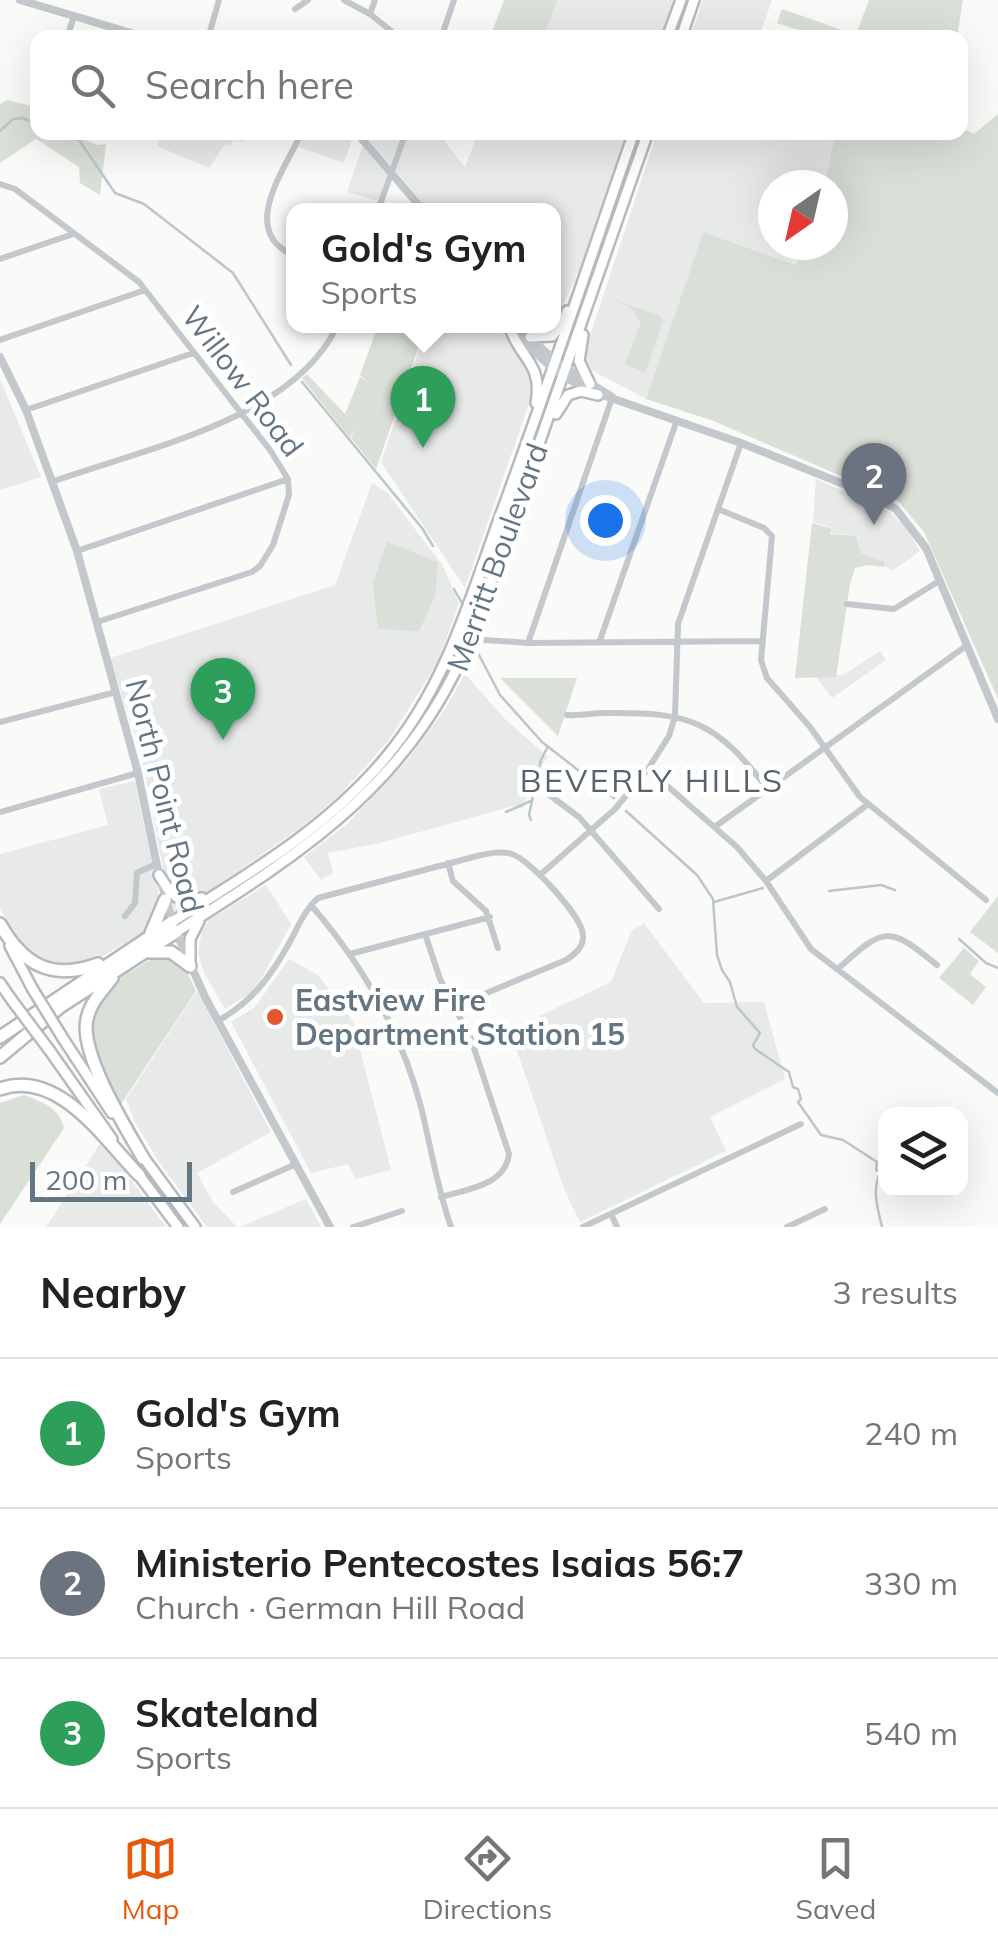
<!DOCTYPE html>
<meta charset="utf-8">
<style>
:root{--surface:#fff;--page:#f6f6f6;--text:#222;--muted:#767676;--line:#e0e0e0;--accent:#ea580c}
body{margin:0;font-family:Mulish,sans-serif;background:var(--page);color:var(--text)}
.controls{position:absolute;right:30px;bottom:30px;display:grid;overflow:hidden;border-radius:20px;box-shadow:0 10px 40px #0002}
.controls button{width:90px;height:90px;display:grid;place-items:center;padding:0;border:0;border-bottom:2px solid var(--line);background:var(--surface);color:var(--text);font:50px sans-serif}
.compass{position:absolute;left:758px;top:170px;width:90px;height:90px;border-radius:50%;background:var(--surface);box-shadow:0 10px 40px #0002;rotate:214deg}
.scale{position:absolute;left:30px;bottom:25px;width:162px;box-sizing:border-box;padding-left:10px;border:5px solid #657683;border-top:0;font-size:28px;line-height:35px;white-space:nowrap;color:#657683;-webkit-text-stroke:8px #fff;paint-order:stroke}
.you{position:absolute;left:605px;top:520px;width:35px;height:35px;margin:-25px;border:8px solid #fff;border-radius:50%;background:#1a73e8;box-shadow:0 0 0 15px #1a73e833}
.badge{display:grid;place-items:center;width:65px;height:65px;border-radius:50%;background:var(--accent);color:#fff;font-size:32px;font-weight:700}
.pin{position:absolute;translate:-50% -82px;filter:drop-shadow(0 2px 5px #0008)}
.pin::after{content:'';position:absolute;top:52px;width:35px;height:30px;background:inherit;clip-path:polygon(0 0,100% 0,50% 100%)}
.popup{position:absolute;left:286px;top:203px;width:275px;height:130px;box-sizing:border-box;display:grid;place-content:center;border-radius:20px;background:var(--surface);filter:drop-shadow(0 2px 8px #0005);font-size:32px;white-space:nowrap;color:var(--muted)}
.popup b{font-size:38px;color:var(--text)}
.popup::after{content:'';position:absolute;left:50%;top:100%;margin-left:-20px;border:20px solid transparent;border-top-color:var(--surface)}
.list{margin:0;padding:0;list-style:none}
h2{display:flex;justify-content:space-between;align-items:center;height:130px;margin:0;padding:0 40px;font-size:42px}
h2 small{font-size:32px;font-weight:400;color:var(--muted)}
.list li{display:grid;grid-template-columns:65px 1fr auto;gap:30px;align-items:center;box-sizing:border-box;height:150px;padding:0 40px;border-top:2px solid var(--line)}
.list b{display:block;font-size:38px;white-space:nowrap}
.list p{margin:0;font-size:32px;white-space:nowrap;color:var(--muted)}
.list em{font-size:32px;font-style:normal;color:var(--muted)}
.icon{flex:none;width:55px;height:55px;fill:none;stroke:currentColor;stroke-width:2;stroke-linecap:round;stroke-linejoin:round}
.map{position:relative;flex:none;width:998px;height:1227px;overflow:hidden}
.search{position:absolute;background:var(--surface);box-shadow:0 10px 40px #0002;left:30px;right:30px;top:30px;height:110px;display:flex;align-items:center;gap:25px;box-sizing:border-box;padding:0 35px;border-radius:20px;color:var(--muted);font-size:38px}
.sheet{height:580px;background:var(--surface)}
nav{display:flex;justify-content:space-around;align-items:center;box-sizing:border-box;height:140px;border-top:2px solid var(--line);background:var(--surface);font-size:28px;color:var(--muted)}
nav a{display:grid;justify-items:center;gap:5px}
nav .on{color:var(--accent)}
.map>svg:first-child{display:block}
</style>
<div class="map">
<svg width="998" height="1227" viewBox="0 0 998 1227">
<rect width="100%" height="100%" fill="#fafaf8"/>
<path fill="#e8e9e9" d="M556,0H674L661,37L544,38Z
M703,0H772L759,37H690Z
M351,132L354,134L344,163L299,147L306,133Z
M161,133V132L251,133L243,142L233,139L231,146L225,144L209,168L157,146Z
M363,133H438L465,167L478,133H628L581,267L553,325V210H429Z
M657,133H835L825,185H773V245H804L796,265L703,232L646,399L591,370L586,360V348Z
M363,145L387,174L378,201L347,192Z
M427,326H497L530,369L534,389L465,588L381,462Z
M0,379L41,477L0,490Z
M816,479L890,512L906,528L920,551L892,571L884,565L853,560L856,536L830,533V527L813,522Z
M372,483L387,492L443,566L459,603L438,662L389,740L340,795L300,828L176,914L165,879L143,762L110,658L335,585Z
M880,651L886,660L832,698L816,677L843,675Z
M465,674L505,719L548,757L534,775L523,808L510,807L380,843L328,853L333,873L321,880L304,857L347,824L406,762L445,709Z
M135,781L160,900L158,918L142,934L88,964L60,966L39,960L19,944L0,908V854L108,825L99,789Z
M266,885L291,924L255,990L225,1009L204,973L198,953L202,931L209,920Z
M644,923L704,1003L764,1002L785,1079L710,1117L726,1151L580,1222L564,1189L510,1030L611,982L631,932Z
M289,959L318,975L353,1022L391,1170L356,1179L348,1164L311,1173L231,1022L255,1007Z
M197,991L271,1132L197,1173L213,1202L237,1227H207L157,1159L134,1120L126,1099Z
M102,1141L166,1227H46Z
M306,1199L321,1227H240L296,1203Z"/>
<path fill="#dadfd7" d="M504,0H557L544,37H490Z
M869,0H963L957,37H855Z
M782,9L842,30L839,37H820L777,23Z
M7,100L36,107L38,132L89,133L85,140L97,145L106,144L100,195L80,183L79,167L36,139L0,163V104Z
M998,114V699L924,532L897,500L711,420L646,399L703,232L796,265L804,245H833V185H825L835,133L960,132L961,128L974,134Z
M615,300L660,316L663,321L645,373L625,364L641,322L631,308Z
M378,326H426L376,469L351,438L356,425L350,438L302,378L307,374L345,414L360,377L367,382L360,375Z
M812,523L830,528V534L856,536L861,553L884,562L885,567L868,565L855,568L850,584L836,677L795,678Z
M387,542L438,562L435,596L419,631L378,629L373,583Z
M500,678H577L558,736Z
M998,896V953L970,932Z
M964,948L979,961L970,974L986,987L973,1005L939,978Z
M166,953L182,961L196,991L119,1107C94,1054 66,1008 131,971C142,965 153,957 166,953Z
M24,1095C42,1102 59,1107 64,1128L0,1224V1103Z"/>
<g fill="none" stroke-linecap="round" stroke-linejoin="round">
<path stroke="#bbc7cb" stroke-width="2.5" d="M0,131L13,119L23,118L38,125
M51,132L69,133L79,140L115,193L144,204L233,273L291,365
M302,382L422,528L433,546
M454,589L462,603
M478,653L500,695L542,742L614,798
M626,811L697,875L713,899L717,955L722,970L730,982L737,1007L760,1033L753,1045L755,1049L789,1072L793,1087L798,1089L801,1099L798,1102L821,1135L843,1140L877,1162L876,1170L881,1172C871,1187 878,1210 882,1227
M506,812L531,801
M531,820L529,815L541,760L547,748
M829,891L881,885L895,890
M714,902L763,888
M959,939L986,963L998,968"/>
<g stroke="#b5babe" stroke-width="14">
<path id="primary" d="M667,38L681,0
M681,38L694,0
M510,329C522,360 543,365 536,403
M583,335L579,361L590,384
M530,337L552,336L562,324L567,311
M556,414L568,395L581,391L598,395
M159,875L170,892L182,901L202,898
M172,922C248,874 329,827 387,756C447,684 470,598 502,511C548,386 590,259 634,132
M176,932C310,848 419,778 477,621L648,132
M10,946L32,988
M190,966V939L199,921
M0,983L11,999
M64,1040L112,1113
M50,1051L112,1139
M141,1154L195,1227
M136,1171L178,1227"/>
</g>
<g stroke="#b4b9bd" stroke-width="16">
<path id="motorway" d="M0,924C23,965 52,981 98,964
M151,933L165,900
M150,952H171L190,966
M112,978C102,991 90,1003 87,1019C79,1053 126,1128 143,1158
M0,1037L172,922
M0,1057L60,1007L176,932
M0,1089C58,1068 104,1139 139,1175"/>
</g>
<path stroke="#c3c8cc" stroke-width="6" d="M344,0L370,14L400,38
M295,9L308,0
M370,14L375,0
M67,38L74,16
M208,38L219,0
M441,38L454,0
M0,184L15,189L139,282L270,450L288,479L289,495L273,545L260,566L252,572L97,622
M378,210L406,132
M293,255C238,231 285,169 302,132
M0,259L73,234
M0,340L145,290
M26,410L193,353
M54,481C144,449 294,419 337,326
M718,509L764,528L772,536L761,660L767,678L810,727L860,797L986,900
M77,551L288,479
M847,604L894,609L939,581
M471,639L528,643L763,641
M528,643L612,398
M599,643L677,420
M567,715C581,716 593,713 606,713C691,712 715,721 767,788
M0,722L116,692
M648,769L737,847L766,881L811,949L998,1093
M544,791L579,817L659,909
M0,812L138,773
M716,826L966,646
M448,863L453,881L486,911L498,948
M540,875L615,809L648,769L669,736L675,716L678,624L741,443
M766,881L867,805
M311,905C362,964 401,1030 421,1107C431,1147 437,1188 451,1227
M125,916L135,903L137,873L156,864
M425,934L440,979L471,1039L509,1154C505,1186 467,1189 441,1197
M350,954L490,917
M839,968C885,926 889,926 937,965
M218,1021C254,1000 272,975 292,938C299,924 306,909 318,898L481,855C491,853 501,851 512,854C530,860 582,916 583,935C584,947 575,954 566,960L455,1006
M233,1192L296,1164
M611,1214L617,1227
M353,1227L402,1211
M583,1227L801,1124
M787,1227L825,1209"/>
<path stroke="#c3c8cc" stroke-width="8" d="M20,0L148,38
M356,132L423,210
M507,326L553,369L585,389L741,443L866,493L896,509L926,548L998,719
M518,326L556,362L612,397
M0,357L26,410L77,551L138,773L159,875L176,932L205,997L330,1227"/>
<use href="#primary" stroke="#fff" stroke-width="9"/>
<use href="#motorway" stroke="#fff" stroke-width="11"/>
<g stroke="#b5babe" stroke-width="14" stroke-linecap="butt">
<path id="primary-bridge" d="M32,988L64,1040
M11,999L50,1051"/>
</g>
<use href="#primary-bridge" stroke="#fff" stroke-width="9"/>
</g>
<circle fill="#e4572e" stroke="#fff" stroke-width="4" cx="275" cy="1017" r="10"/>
<g text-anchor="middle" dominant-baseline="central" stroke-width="10" stroke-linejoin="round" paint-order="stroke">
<g font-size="30" fill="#657683" stroke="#fff">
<text transform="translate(243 381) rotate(53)">Willow Road</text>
<text transform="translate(497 557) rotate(-70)">Merritt Boulevard</text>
<text transform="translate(165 796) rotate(76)">North Point Road</text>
</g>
<g font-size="30" font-weight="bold" fill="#657683" stroke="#fff" text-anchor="start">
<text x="295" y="1000">Eastview Fire<tspan x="295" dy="34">Department Station 15</tspan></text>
</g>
<g font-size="32" letter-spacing="2.5" fill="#57646e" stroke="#fff">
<text x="652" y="780">BEVERLY HILLS</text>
</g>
</g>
</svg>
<div class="controls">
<button><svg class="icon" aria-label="layers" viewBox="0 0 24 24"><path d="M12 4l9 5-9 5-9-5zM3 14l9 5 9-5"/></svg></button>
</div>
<svg class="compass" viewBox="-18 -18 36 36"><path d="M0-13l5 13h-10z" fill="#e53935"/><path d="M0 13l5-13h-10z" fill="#767676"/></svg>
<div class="scale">200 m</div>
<div class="you"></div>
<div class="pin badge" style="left:423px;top:448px;background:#2e9e5b">1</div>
<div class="popup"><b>Gold's Gym</b>Sports</div>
<div class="pin badge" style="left:874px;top:525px;background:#6b7280">2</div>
<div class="pin badge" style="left:223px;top:740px;background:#2e9e5b">3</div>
<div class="search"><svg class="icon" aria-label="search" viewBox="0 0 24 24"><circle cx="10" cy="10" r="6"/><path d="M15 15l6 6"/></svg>Search here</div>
</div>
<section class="sheet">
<h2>Nearby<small>3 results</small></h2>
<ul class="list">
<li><span class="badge" style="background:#2e9e5b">1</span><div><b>Gold's Gym</b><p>Sports</p></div><em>240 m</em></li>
<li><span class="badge" style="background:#6b7280">2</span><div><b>Ministerio Pentecostes Isaias 56:7</b><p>Church · German Hill Road</p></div><em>330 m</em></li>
<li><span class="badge" style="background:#2e9e5b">3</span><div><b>Skateland</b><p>Sports</p></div><em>540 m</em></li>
</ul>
</section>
<nav>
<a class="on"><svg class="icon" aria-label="map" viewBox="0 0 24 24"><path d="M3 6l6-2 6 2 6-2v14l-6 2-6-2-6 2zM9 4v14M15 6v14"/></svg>Map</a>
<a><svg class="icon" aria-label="directions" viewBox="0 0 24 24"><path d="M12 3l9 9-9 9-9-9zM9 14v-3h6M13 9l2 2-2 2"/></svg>Directions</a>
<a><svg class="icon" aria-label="saved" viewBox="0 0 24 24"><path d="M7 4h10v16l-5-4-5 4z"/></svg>Saved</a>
</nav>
